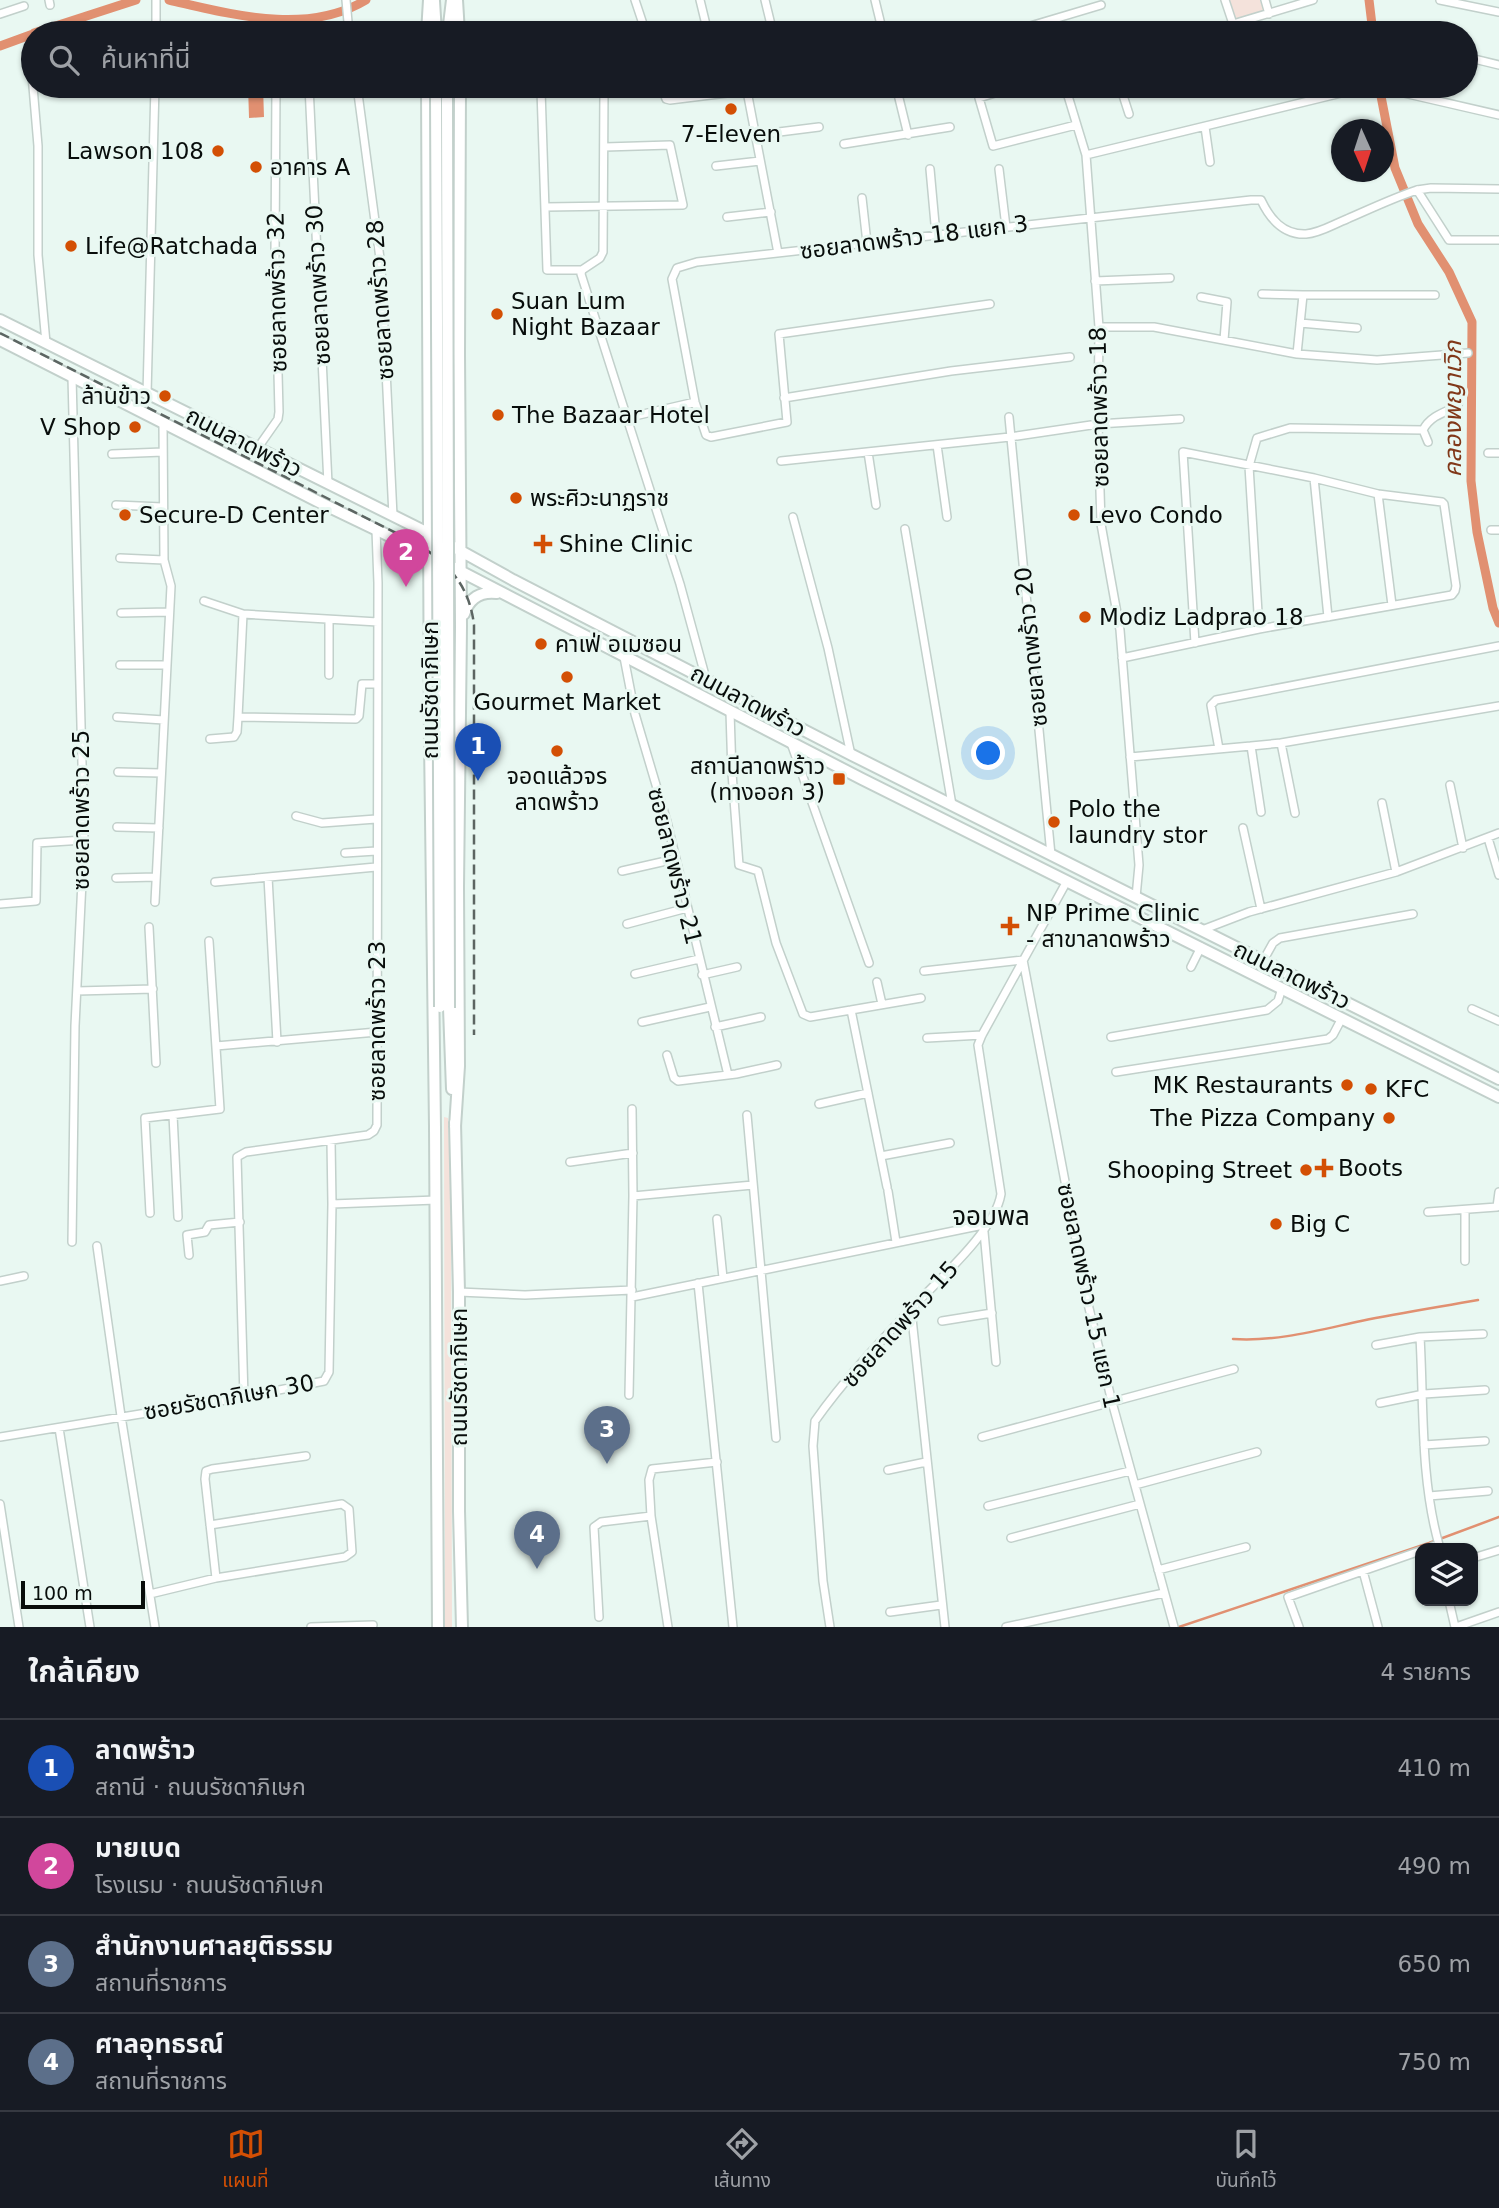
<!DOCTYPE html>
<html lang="th">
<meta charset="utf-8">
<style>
:root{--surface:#171b24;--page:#242831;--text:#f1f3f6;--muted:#9ea1a6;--line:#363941;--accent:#d34f04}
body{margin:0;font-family:"DejaVu Sans","Noto Sans Thai",sans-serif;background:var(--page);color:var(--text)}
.controls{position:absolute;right:21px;bottom:21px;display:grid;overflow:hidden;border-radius:14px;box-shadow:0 2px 5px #0004}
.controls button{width:63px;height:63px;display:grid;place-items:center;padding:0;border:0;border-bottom:2px solid var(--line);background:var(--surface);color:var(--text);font:35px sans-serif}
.compass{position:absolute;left:1331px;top:119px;width:63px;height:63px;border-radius:50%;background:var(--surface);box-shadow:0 2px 5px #0004;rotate:177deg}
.scale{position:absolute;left:21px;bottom:18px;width:124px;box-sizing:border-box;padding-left:7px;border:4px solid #080d0b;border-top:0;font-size:19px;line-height:24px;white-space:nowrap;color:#080d0b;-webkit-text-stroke:5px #e9f8f2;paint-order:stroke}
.you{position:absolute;left:989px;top:754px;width:24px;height:24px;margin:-18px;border:5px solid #fff;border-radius:50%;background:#1a73e8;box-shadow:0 0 0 10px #1a73e833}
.badge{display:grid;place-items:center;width:46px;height:46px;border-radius:50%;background:var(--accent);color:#fff;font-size:23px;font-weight:700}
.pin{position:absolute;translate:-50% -58px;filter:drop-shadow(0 2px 4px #0008)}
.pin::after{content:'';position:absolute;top:37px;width:24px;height:21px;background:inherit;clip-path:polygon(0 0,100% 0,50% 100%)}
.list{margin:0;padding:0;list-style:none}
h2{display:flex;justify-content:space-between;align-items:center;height:91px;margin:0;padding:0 28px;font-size:30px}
h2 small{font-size:23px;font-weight:400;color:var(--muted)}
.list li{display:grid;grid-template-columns:46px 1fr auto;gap:21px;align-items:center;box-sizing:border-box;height:98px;padding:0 28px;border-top:2px solid var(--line)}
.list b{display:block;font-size:26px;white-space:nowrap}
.list p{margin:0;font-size:23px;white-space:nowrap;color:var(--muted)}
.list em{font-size:23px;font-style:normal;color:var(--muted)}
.icon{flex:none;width:38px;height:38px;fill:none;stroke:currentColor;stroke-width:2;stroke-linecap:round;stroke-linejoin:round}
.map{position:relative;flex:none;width:1499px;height:1627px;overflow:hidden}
.search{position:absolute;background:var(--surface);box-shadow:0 2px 5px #0004;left:21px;right:21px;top:21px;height:77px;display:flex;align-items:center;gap:18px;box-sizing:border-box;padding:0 24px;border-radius:38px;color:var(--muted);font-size:26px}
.sheet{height:483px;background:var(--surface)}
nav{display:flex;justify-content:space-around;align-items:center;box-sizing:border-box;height:98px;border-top:2px solid var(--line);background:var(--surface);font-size:19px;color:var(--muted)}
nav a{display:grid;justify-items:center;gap:4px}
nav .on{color:var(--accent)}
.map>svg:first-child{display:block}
</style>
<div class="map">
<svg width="1499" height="1627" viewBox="0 0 1499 1627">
<rect width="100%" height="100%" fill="#e9f8f2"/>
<path fill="#f4e2db" d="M1227,0H1260L1264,11L1235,21Z
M444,1117L448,1118L451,1204L452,1627H445Z"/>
<path fill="#e19071" d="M248,86H263L264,117L249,118Z"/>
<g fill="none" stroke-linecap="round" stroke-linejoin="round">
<path stroke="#e19071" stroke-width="2.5" d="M1233,1339C1276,1342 1319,1330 1361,1321C1400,1313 1439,1307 1478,1300
M1179,1627L1429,1543L1499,1517"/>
<path stroke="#e19071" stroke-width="9" d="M169,0C231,14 307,36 366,0
M1369,0L1373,33
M34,33L136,0
M0,46L33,34
M1379,86L1395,168L1418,224L1449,272L1472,322L1471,481L1477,532L1493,608L1499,623"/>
<g stroke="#c2d0cb" stroke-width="10">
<path id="minor" d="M49,0L50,5
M346,0L349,33
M635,0L646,33
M700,0L708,33
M765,0L773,33
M875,0L883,33
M1225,0L1233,24
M1265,0L1269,14
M1440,0L1499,12
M0,14L24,6
M306,27V33
M156,33V0
M941,33H942
M1007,33L1101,5
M1203,33L1313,0
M30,51L38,146V255L46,343
M1466,57L1499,65
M309,86L328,484
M357,86L381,266L393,516
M662,86L666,99L670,100L784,86
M896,86L908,135
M1017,86L979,98L993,146L1076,125
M1065,86L1086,155L1099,327L1098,424L1101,524L1120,630L1139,865L1136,897
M1120,86L1129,114
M1173,86L1175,93
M1392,86L1395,91L1499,115
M604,90L603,252L600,258L582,270L581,274L680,584L706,679
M747,91L778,253
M1205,127L1210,162
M755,135L819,127
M844,144L950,127
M1086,155L1370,86
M716,166L760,161
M930,169L936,235
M999,169L1006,227
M1417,190L1449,240H1499
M862,198L867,243
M546,207L683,205L670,145L605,147
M727,217L771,212
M582,270H547L541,90L626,91
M1095,281L1170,278
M1262,294L1303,295
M1201,297L1227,302L1224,340
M990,304L779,334L787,422L711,437L706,435L695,402L672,279L677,268L697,262L1251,200H1261C1270,219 1283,235 1306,234C1320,233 1334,224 1347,219C1370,209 1393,198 1417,190L1431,188L1499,189
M1300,323L1357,328
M1099,327H1154L1297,354L1303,295H1435
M1297,354L1377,360L1468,353
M147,394L155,86
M784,398L951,371L1070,357
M1009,417L1051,855
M626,418L695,402
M1423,430C1430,416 1445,412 1458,406L1459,392
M937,445L947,517
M257,449L278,419L279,412L275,257L276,86
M868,452L876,505
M1488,453H1499
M112,454L163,452
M781,461L1010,437L1098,424L1180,419
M1314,478L1328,617
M1378,494L1392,605
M116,505L162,507
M793,517L828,648L851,755
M905,529L952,805
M1491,530H1499
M120,558L164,560
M204,601L243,614L378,622
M121,613L169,612
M243,614L238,717L356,719L359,716L362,684H377
M1259,629L1249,466L1257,438L1290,428L1423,430L1428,442
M624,657L635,714L667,822L728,1075
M1122,658L1259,629L1452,595L1455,591L1456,586L1444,504L1442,502L1378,494L1314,478L1183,452L1195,643
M120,665H167
M329,675V620
M730,712L732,773L739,865L758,871L776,943L803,1014L810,1017L851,1010L887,1187
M117,717L164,720
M210,739L234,737L237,732L238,717
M791,743L869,963
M1281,743L1295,813
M1251,746L1281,743L1499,706
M1219,749L1211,705L1216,700L1499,646
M1130,757L1251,746L1261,812
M118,772L161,773
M1450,785L1463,848
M1382,803L1396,872
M296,816L322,823L376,819
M117,827L159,828
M1243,828L1261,909
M1488,838L1499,875
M345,853L376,851
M622,871L675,859
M268,877L277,1042
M116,878L156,877
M215,882L376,867
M155,902L171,586L164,560L163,423
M0,904L36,901L37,843L84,840
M627,924L687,908
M149,927L156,1063
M1202,930L1249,912L1396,872L1499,833
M1263,961L1273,943L1280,938L1413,914
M1191,967L1201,947
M924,971L1023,960L1089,1308L1112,1402L1174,1627
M635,974L699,959
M702,975L737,967
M877,982L882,1004
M77,991L153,989
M1472,1009L1499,1021
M851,1010L921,998
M642,1022L710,1007
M715,1027L761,1017
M1111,1037L1267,1010L1278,1001L1282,988
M927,1038L982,1035
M216,1046L377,1032
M667,1055L674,1078L678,1081L736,1074L777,1065
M1116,1072L1328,1039L1333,1035L1342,1018
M819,1104L868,1093
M173,1115L178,1217
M747,1115L776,1438
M331,1141L332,1204
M881,1156L950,1143
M570,1162L633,1153
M888,1191L896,1242
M633,1196L753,1185
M1465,1210V1261
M1428,1212L1497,1207L1499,1192
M150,1213L145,1118L220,1109L209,941
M717,1219L723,1278
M984,1232L996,1362
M72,1242L75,1026L84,840L72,377
M97,1246L121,1416L155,1627
M189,1255L187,1235L205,1232L209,1225L240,1222
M0,1281L24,1276
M698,1283L733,1627
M459,1292L525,1295L632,1290
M632,1297L988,1224
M911,1309L945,1627
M942,1321L992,1313
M1420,1337C1424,1406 1420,1477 1439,1545
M1376,1345L1420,1337L1483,1334
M629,1395L633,1196L632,1109
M244,1397L237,1157L246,1152L368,1135L374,1131L377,1125L378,583L376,530
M1380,1403L1424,1394L1485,1390
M59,1428L90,1627
M0,1437L244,1397L324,1381L329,1372L332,1204L436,1200
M982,1437L1234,1369
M1424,1445L1485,1441
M888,1470L926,1462
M1135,1485L1257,1452
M1429,1496L1488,1491
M0,1504L19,1627
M988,1506L1130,1471
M651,1516L649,1480L652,1469L717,1462
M1011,1538L1140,1504
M1433,1546L1434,1548
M1473,1558L1499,1550
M1158,1570L1246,1547
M1363,1571L1378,1627
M216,1578L205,1479L206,1471L212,1469L306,1456
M150,1594L216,1578L345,1557L352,1552L349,1509L342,1504L210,1525
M1449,1601L1455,1627
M890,1612L941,1605
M599,1617L594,1527L601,1522L651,1516L668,1627
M311,1627L373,1625
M830,1627L823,1581L813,1446L815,1421C843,1381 879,1343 913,1307C939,1279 995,1231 1001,1194L978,1045L982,1035L1067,881
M1006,1627L1164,1593
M1299,1627L1288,1597L1420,1551
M1456,1627L1499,1612"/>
</g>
<g stroke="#c2d0cb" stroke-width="14">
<path id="primary" d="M457,0L459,33
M434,1L436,33
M427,33L429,0
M448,33L452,0
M427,86L430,741L435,1127L438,1627
M436,86V98
M447,99V86
M0,320L430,534L513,580L852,755L1499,1079
M0,340L323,504L429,555L862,779L1499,1097
M464,614C469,598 481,591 497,593
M449,1008L452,1089
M455,1122L459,1292V1511L462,1627
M455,1127L459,1066L458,887L461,626L459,354L460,86"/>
</g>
<use href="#minor" stroke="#fff" stroke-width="7"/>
<use href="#primary" stroke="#fff" stroke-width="10"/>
<path stroke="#5c6562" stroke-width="2.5" stroke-dasharray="10 5" stroke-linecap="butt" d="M0,333L410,540C446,560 469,583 474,625V1035"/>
<g stroke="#c2d0cb" stroke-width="14" stroke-linecap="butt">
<path id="primary-bridge" d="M436,98L440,1007
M447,99L449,1008"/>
</g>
<use href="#primary-bridge" stroke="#fff" stroke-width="10"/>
</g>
<g fill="#d34f04" stroke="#e9f8f2" stroke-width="2.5">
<circle cx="731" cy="109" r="7"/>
<circle cx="218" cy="151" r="7"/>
<circle cx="256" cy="167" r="7"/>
<circle cx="71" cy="246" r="7"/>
<circle cx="497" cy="314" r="7"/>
<circle cx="165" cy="396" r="7"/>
<circle cx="498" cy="415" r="7"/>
<circle cx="135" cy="427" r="7"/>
<circle cx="516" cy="498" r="7"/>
<circle cx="125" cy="515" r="7"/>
<circle cx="1074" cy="515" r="7"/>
<path d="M539.5 533.5h7v7h7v7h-7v7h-7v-7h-7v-7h7z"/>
<circle cx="1085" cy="617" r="7"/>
<circle cx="541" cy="644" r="7"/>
<circle cx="567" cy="677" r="7"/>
<circle cx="557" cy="751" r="7"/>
<rect x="832" y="772" width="14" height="14" rx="3.5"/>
<circle cx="1054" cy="822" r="7"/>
<path d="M1006.5 915.5h7v7h7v7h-7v7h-7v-7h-7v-7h7z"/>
<circle cx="1347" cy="1085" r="7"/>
<circle cx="1371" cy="1089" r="7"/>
<circle cx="1389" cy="1118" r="7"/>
<path d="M1320.5 1157.5h7v7h7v7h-7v7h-7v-7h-7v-7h7z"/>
<circle cx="1306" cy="1170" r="7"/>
<circle cx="1276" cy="1224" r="7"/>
</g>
<g text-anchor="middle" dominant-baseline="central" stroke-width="6" stroke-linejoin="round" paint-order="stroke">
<g font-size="23" fill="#080d0b" stroke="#e9f8f2" text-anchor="start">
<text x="731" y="134" text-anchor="middle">7-Eleven</text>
<text x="204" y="151" text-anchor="end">Lawson 108</text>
<text x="270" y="167">อาคาร A</text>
<text x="85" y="246">Life@Ratchada</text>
<text x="511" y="301">Suan Lum<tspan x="511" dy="26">Night Bazaar</tspan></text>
<text x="151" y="396" text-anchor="end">ล้านข้าว</text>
<text x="512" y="415">The Bazaar Hotel</text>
<text x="121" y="427" text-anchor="end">V Shop</text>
<text x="530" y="498">พระศิวะนาฏราช</text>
<text x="139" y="515">Secure-D Center</text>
<text x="1088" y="515">Levo Condo</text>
<text x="559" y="544">Shine Clinic</text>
<text x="1099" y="617">Modiz Ladprao 18</text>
<text x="555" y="644">คาเฟ่ อเมซอน</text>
<text x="567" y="702" text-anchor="middle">Gourmet Market</text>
<text x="825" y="766" text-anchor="end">สถานีลาดพร้าว<tspan x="825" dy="26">(ทางออก 3)</tspan></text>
<text x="557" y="776" text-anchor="middle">จอดแล้วจร<tspan x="557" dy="26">ลาดพร้าว</tspan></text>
<text x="1068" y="809">Polo the<tspan x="1068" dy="26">laundry stor</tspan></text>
<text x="1026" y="913">NP Prime Clinic<tspan x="1026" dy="26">- สาขาลาดพร้าว</tspan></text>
<text x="1333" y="1085" text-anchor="end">MK Restaurants</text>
<text x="1385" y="1089">KFC</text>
<text x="1375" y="1118" text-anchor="end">The Pizza Company</text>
<text x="1338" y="1168">Boots</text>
<text x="1292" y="1170" text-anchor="end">Shooping Street</text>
<text x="1290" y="1224">Big C</text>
</g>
<g font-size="23" fill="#080d0b" stroke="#e9f8f2">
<text transform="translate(914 237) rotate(-7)">ซอยลาดพร้าว 18 แยก 3</text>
<text transform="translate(318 285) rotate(-93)">ซอยลาดพร้าว 30</text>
<text transform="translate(277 292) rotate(-91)">ซอยลาดพร้าว 32</text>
<text transform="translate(380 300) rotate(-94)">ซอยลาดพร้าว 28</text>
<text transform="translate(1099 407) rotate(-91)">ซอยลาดพร้าว 18</text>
<text transform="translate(244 442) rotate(27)">ถนนลาดพร้าว</text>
<text transform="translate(1031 647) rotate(-96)">ซอยลาดพร้าว 20</text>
<text transform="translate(430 690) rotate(-90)">ถนนรัชดาภิเษก</text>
<text transform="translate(748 701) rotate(28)">ถนนลาดพร้าว</text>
<text transform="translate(81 810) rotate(-90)">ซอยลาดพร้าว 25</text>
<text transform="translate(675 866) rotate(76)">ซอยลาดพร้าว 21</text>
<text transform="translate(1292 975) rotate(26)">ถนนลาดพร้าว</text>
<text transform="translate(377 1021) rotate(-90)">ซอยลาดพร้าว 23</text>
<text transform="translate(1089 1296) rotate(78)">ซอยลาดพร้าว 15 แยก 1</text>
<text transform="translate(900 1324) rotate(-48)">ซอยลาดพร้าว 15</text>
<text transform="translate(459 1377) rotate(-90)">ถนนรัชดาภิเษก</text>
<text transform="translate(229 1397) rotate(-10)">ซอยรัชดาภิเษก 30</text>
</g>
<g font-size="24" font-style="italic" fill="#813819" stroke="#e9f8f2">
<text transform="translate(1453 409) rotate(-90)">คลองพญาเวิก</text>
</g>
<g font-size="26" fill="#080d0b" stroke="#e9f8f2">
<text x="991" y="1216">จอมพล</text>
</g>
</g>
</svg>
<div class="controls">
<button><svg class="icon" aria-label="layers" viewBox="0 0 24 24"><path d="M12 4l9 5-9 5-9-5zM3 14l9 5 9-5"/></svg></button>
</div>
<svg class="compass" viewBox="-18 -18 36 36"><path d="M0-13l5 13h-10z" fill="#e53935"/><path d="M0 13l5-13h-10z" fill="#9ea1a6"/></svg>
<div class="scale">100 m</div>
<div class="you"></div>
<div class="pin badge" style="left:478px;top:781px;background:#1a4fb4">1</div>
<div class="pin badge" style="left:406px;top:587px;background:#d1479c">2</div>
<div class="pin badge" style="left:607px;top:1464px;background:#5c6f8a">3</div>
<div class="pin badge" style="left:537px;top:1569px;background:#5c6f8a">4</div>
<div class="search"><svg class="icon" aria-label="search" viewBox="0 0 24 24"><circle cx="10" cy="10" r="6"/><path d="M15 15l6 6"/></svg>ค้นหาที่นี่</div>
</div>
<section class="sheet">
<h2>ใกล้เคียง<small>4 รายการ</small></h2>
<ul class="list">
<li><span class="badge" style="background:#1a4fb4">1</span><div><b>ลาดพร้าว</b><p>สถานี · ถนนรัชดาภิเษก</p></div><em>410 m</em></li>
<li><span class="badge" style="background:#d1479c">2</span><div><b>มายเบด</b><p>โรงแรม · ถนนรัชดาภิเษก</p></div><em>490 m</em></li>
<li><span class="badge" style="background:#5c6f8a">3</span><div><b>สำนักงานศาลยุติธรรม</b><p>สถานที่ราชการ</p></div><em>650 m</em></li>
<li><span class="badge" style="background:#5c6f8a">4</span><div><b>ศาลอุทธรณ์</b><p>สถานที่ราชการ</p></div><em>750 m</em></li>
</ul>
</section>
<nav>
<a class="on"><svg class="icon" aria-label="map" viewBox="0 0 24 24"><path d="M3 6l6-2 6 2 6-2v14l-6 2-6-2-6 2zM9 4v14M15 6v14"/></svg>แผนที่</a>
<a><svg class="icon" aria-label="directions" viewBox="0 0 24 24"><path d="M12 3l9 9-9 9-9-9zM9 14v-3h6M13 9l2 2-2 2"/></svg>เส้นทาง</a>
<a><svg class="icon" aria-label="saved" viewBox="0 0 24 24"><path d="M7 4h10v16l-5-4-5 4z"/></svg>บันทึกไว้</a>
</nav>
